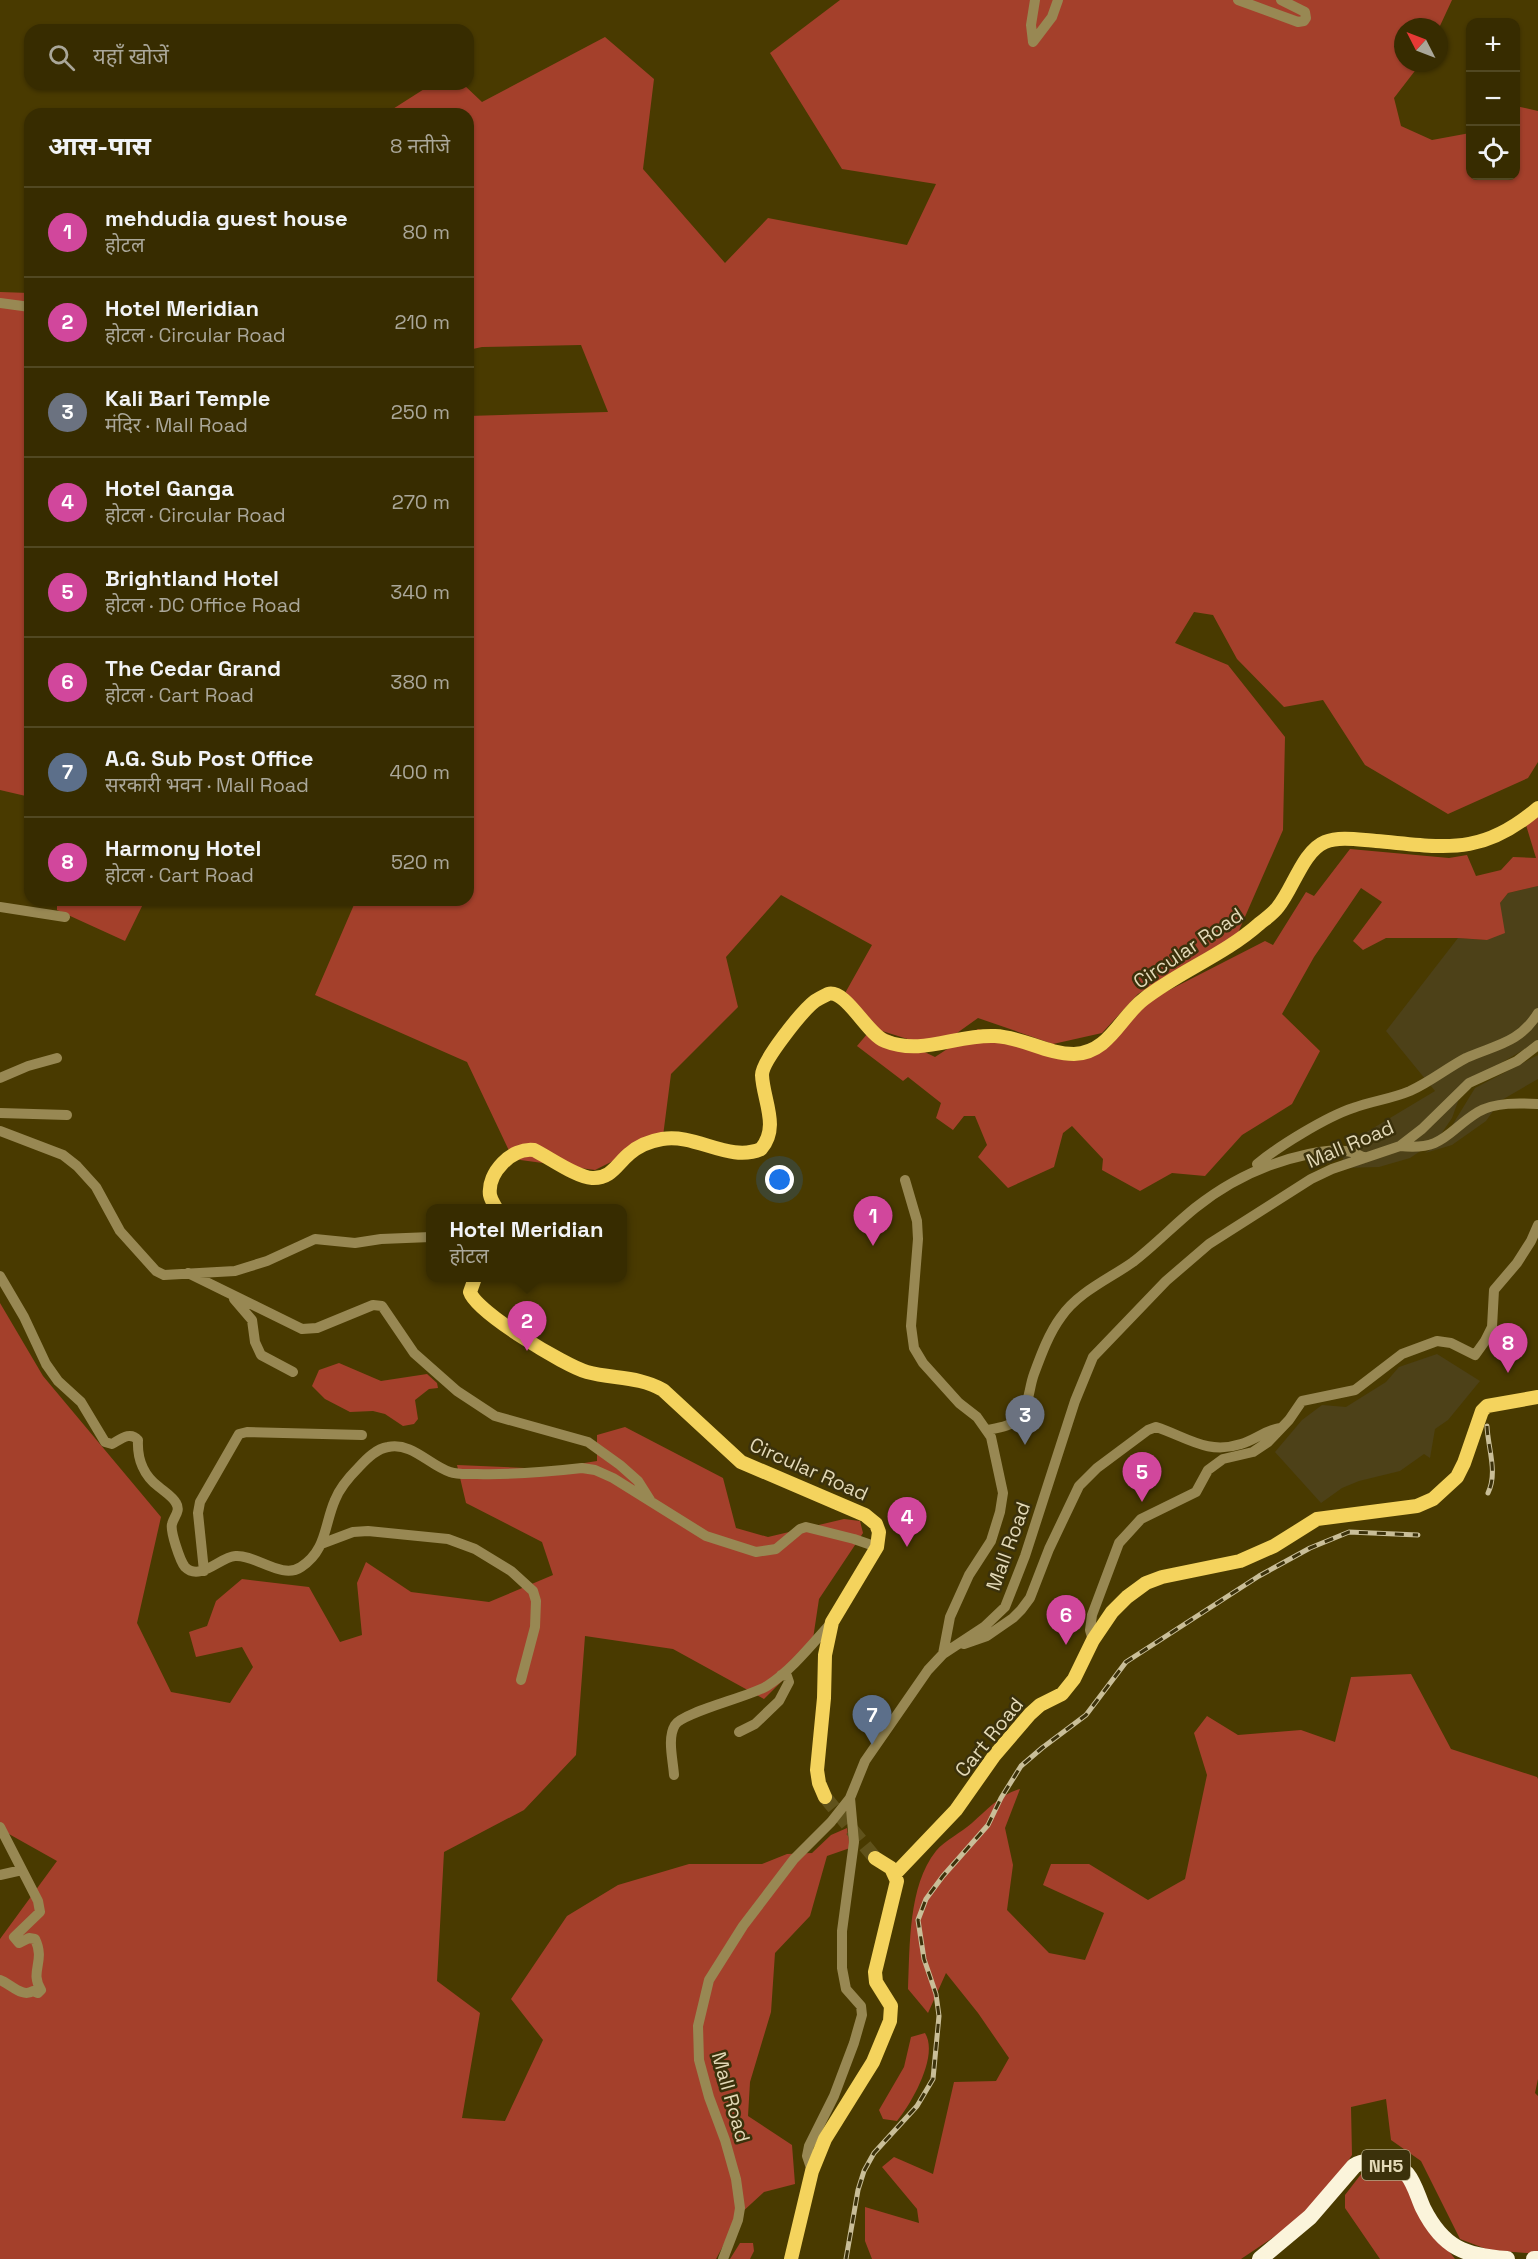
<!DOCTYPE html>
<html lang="hi">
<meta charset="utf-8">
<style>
:root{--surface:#372c00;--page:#42380f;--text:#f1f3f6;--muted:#aaa799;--line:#514822;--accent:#8c9099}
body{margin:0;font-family:"Space Grotesk","Noto Sans Devanagari",sans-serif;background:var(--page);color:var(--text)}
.controls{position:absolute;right:18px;top:18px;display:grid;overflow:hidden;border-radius:12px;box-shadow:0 2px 4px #0004}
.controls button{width:54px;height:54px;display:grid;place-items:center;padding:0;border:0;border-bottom:2px solid var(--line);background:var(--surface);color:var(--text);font:30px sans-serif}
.compass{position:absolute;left:1394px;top:18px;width:54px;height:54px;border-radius:50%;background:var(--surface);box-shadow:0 2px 4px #0004;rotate:312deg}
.you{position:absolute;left:780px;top:1180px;width:21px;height:21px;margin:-15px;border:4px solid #fff;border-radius:50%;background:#1a73e8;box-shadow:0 0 0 9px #1a73e833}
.badge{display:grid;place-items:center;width:39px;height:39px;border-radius:50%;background:var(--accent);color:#fff;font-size:20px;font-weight:700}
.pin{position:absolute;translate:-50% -50px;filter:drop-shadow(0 2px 3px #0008)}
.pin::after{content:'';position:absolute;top:32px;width:21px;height:18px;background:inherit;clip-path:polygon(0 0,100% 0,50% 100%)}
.popup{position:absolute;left:426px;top:1204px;width:201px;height:78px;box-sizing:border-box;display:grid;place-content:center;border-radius:12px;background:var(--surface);filter:drop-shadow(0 2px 4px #0005);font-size:20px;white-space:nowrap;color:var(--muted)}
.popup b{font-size:22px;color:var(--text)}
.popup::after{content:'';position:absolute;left:50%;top:100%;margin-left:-12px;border:12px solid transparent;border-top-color:var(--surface)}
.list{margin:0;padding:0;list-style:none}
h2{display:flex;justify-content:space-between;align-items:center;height:78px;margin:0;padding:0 24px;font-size:26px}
h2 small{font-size:20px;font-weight:400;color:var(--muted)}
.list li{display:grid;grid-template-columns:39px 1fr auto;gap:18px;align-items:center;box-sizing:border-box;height:90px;padding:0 24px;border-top:2px solid var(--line)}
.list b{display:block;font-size:22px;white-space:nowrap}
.list p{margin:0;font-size:20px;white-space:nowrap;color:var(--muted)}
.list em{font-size:20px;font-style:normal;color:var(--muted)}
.icon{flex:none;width:33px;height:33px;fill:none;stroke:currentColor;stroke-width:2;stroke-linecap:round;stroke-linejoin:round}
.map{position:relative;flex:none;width:1538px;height:2259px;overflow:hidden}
.search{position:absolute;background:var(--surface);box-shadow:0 2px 4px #0004;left:24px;top:24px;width:450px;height:66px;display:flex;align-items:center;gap:15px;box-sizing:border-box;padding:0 21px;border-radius:18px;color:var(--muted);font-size:22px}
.panel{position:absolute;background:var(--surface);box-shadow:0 2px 4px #0004;left:24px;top:108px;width:450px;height:798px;border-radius:18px}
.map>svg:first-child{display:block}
</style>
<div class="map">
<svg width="1538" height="2259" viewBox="0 0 1538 2259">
<rect width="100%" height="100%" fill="#493a00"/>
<path fill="#4d4118" d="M1538,886V1041L1464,1085L1452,1118L1437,1140L1410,1158L1379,1167L1339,1168L1350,1142L1435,1091L1386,1031L1458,938L1487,940L1500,903L1508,893Z
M1538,1055V1079L1500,1101L1486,1121L1452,1145L1425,1153L1442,1142L1475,1088Z
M1437,1354L1480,1381L1448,1420L1435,1429L1430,1458L1424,1454L1400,1471L1359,1481L1342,1488L1321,1503L1275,1452L1302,1420L1322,1405L1346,1407L1386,1382L1399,1367Z"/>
<path fill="#a4402b" d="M840,0H1452L1439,28L1403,27V63H1421L1394,98L1401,126L1432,140L1470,133V176H1516V106L1538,111V762L1528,778L1448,814L1365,765L1323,700L1284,707L1237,659L1213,615L1194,612L1175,643L1228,665L1285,737L1283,830L1237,935L1138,994L1102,1033L1053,1044L978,1018L936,1048L879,1030L935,1057L978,1029L1056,1055L1105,1046L1144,1003L1265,941L1273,945L1306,892L1314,896L1350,849L1449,858L1467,855L1476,876L1501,870L1513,857L1536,858L1526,825L1538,816V886L1508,893L1500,903L1505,933L1487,940L1458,938H1386L1363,950L1353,941L1382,902L1361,888L1314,957L1282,1014L1320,1051L1292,1104L1242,1135L1205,1176L1172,1173L1140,1191L1102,1170L1103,1159L1072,1126L1063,1133L1054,1167L1008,1188L978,1157L987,1145L975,1116H964L953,1130L936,1118L941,1103L908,1077L903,1081L857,1046L873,1027L844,995L872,945L781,895L726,957L738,1007L671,1074L663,1136L595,1170L513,1159L467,1062L315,995L356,900H468V416L608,412L581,345L482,347L468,350V114H385L432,84H463L482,102L605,37L654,79L643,169L725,263L768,218L907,245L936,184L842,169L770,53Z
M0,292L30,293V797L0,790Z
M57,900H145L125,941L57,910Z
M0,1303L43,1376L161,1517L137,1623L171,1692L230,1703L253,1667L242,1647L196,1657L189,1632L207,1626L216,1601L242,1579L309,1587L340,1642L362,1635L357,1583L366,1562L411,1592L489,1602L553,1575L542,1542L466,1503L457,1465L547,1469L597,1461V1435L625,1427L723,1478L736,1528L768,1537L844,1519L860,1521L863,1533L819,1599L811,1652L764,1699L673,1649L585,1636L576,1755L524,1810L444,1852L437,1981L480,2013L462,2118L505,2121L543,2040L511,1999L567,1916L618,1885L689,1864H762L787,1854L812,1853L831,1835L847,1828L850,1848L827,1856L810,1916L775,1953L771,2012L750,2082L748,2116L792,2145L795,2184L764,2192L740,2214L716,2259H0V1939L57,1861L0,1829Z
M339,1363L381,1381L427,1374L437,1383L438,1388L429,1389L415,1400L418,1419L414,1424L403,1426L385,1414L373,1411L350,1412L325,1399L312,1386L319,1370Z
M1411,1674L1451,1749L1537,1777L1538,1779V2079L1535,2093L1538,2096V2254L1489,2250L1460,2239L1421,2161L1391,2140L1386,2099L1351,2107L1352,2155L1317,2208L1241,2259H872L865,2241V2207L919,2223L917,2209L882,2167L894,2157L933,2174L954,2082L996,2081L1009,2058L978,2013L946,1973L928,2013L908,1989C910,1946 908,1886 936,1851C945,1840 961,1833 972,1823C987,1810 1001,1794 1020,1789L1005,1828L1013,1865L1007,1910L1049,1953L1085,1960L1104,1913L1043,1885L1051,1864H1089L1148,1900L1185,1879L1207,1775L1194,1733L1207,1716L1238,1735L1301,1730L1335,1742L1351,1677Z
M925,2033C939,2055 912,2103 897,2121L883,2119L879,2110L904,2067L911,2037Z
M1408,2167L1429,2225L1455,2259H1380L1345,2208V2195L1365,2169Z
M740,2243H753L754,2251L750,2259H730Z"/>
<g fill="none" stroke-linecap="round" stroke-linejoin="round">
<path stroke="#60521b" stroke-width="14" stroke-dasharray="14 7" stroke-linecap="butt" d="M825,1797L875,1858"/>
<path stroke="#988853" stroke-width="10" d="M1238,0L1298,22L1304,21L1306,18L1305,12L1281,0
M1033,42L1052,17L1058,0
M1033,42L1031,25L1035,0
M0,303L30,307
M0,907L65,917
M0,1078L28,1066L57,1058
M0,1113L67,1115
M0,1131L63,1155L77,1166L96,1187L120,1231L156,1271L164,1275L235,1271L267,1261L315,1239L355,1243L381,1239L431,1237
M1400,1146C1444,1151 1447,1131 1478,1112C1495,1102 1520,1103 1538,1104
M1257,1164C1279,1146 1326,1117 1353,1108C1372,1101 1391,1099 1410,1091C1430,1082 1447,1068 1466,1058C1495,1045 1520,1043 1538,1013
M905,1180L917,1221L918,1239L911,1326L914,1348L923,1363L959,1403L977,1417L991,1437L1003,1493L1000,1512L991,1541L969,1575L950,1617L943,1654
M188,1273L302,1329L317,1328L373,1305L382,1306L414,1353L457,1391L495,1416L588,1442L620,1465L638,1481L650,1500
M0,1276L24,1317L46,1364L58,1381L81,1402L105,1442L112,1444C121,1439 130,1431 138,1440C137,1459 144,1476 159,1487C165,1492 173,1497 176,1503C181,1511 174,1516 172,1524C170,1531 180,1561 185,1567C200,1582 220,1557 235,1556C255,1554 282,1580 301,1567C327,1550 324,1525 335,1500C340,1487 349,1477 359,1467C367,1458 376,1449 388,1447C412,1442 429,1465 450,1472C458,1475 469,1474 477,1474C512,1475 547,1472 582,1468L595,1470L613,1478L706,1536L756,1552L776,1549L800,1529L806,1527L854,1539L877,1547
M234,1299L252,1320L255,1342L261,1355L293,1372
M987,1430C997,1428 1013,1426 1020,1417C1029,1406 1029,1387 1034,1374C1041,1355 1049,1333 1061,1317C1078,1292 1109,1279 1133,1262C1155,1245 1174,1225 1195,1208C1229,1181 1266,1163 1309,1154C1329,1150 1347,1147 1365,1158
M321,1544L353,1532L368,1531L448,1539L475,1549L511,1571L533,1591L536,1601L535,1627L521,1680
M204,1571L198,1513L200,1502L239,1434L247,1432L362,1435
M1093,1640L1090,1630L1092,1615L1119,1543L1141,1519L1196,1492L1208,1470L1223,1459L1253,1452L1268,1442L1289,1420L1302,1401L1355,1390L1402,1354L1437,1341L1451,1343L1475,1355L1485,1341L1492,1327L1494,1290L1517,1263L1531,1241L1538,1225
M964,1644L987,1636L1013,1618L1021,1610L1030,1598L1049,1549L1079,1486L1097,1468L1148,1430L1156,1427C1187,1437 1207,1455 1241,1444C1255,1440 1266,1430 1280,1428
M739,1732L755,1724L779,1701L789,1682L787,1676L781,1675
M674,1775C673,1760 667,1738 675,1725C683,1712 749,1697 767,1686C792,1670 812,1644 832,1622
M0,1827L38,1901L40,1912L14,1937L19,1943L29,1938L35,1939C46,1962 29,1971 41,1990L38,1993L33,1991C22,1998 11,1984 0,1980
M0,1875L22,1870
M812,2171L807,2156L809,2146L834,2096L854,2043L862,2015L861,2006L846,1989L842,1968V1931L854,1842L850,1798
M723,2259L738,2220L740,2208L736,2179L725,2140L709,2097L699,2060L698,2026L709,1980L743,1926L794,1859L831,1822L850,1798L865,1761L928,1670L943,1654L984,1627L1005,1607L1025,1556L1075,1401L1093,1357L1166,1281L1209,1244L1311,1179L1332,1169L1400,1146L1422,1129L1469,1083L1517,1061L1538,1045"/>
<path stroke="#f4d35d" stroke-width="14" d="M496,1208C494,1204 491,1200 490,1195C487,1173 512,1147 534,1150C550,1158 576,1177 592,1178C611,1179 617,1164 629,1154C638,1146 650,1141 662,1139C696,1133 729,1163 761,1149C780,1127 763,1100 762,1075C762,1061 802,1011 815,1001C818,999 824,996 828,994C846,989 867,1034 885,1041C922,1056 957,1034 995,1036C1022,1037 1047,1054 1074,1054C1109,1053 1120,1017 1144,999C1180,971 1224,955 1259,924C1265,919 1273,914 1278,907C1293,889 1303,851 1325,842C1340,836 1360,840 1376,841C1445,847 1481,857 1538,808
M475,1278L470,1292C476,1312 565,1366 587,1372C613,1379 639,1376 663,1390L741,1462L865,1515L876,1524L879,1532L877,1547L832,1622L825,1655L824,1698L817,1770L819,1783L825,1797
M895,1874L956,1810L994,1756L1030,1714L1040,1705L1062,1694L1074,1679L1093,1640L1112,1612L1127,1597L1146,1583L1162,1577L1240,1561L1274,1546L1317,1519L1417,1506L1433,1499L1457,1477L1464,1463L1482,1411L1487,1406L1538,1397
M791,2259L812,2171L825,2139L873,2062L890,2021L891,2006L876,1982L875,1972L897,1881L891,1868L875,1858"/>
<path stroke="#fbf4db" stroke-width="16" d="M1260,2259L1310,2217L1354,2166C1367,2157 1396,2164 1407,2174C1415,2184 1418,2197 1423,2208C1443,2248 1465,2256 1507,2259
M1534,2259H1538"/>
<g stroke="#c9be98" stroke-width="5">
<path id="rail" d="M1487,1426C1488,1449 1498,1472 1488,1493
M846,2259L858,2190L864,2171L874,2153L917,2106L933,2079L939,2016L936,1994L924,1959L918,1920L926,1899L943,1876L988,1825L1001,1798L1021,1766L1042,1748L1086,1715L1126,1662L1259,1576L1310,1548L1349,1532L1418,1535"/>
</g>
<use href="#rail" stroke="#3b310b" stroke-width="3" stroke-dasharray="9" stroke-linecap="butt"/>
</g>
<g text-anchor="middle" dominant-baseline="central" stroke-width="5" stroke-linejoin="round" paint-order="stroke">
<rect fill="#3b310b" stroke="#b1a783" stroke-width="1.5" x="1362" y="2150" width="48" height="30" rx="4.5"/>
<g font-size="18" font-weight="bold" fill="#e3d9b7">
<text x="1386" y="2165">NH5</text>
</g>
<g font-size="20" fill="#e3d9b7" stroke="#3b310b">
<text transform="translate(1188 948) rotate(-34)">Circular Road</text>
<text transform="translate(1350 1144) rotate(-23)">Mall Road</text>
<text transform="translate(809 1469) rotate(24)">Circular Road</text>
<text transform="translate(1008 1546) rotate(-70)">Mall Road</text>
<text transform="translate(989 1737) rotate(-51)">Cart Road</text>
<text transform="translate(731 2097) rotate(74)">Mall Road</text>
</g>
</g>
</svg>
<div class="controls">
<button>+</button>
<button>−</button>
<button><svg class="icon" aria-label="locate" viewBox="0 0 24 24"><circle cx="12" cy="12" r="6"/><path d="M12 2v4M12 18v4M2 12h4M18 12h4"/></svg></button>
</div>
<svg class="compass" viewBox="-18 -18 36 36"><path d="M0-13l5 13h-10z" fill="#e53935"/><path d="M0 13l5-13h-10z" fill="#aaa799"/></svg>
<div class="you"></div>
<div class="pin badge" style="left:873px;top:1246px;background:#d1479c">1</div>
<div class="pin badge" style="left:527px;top:1351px;background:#d1479c">2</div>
<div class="popup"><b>Hotel Meridian</b>होटल</div>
<div class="pin badge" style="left:1025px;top:1445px;background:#6b7280">3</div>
<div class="pin badge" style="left:907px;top:1547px;background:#d1479c">4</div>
<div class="pin badge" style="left:1142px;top:1502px;background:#d1479c">5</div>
<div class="pin badge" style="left:1066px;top:1645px;background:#d1479c">6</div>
<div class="pin badge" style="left:872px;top:1745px;background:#5c6f8a">7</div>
<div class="pin badge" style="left:1508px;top:1373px;background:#d1479c">8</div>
<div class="search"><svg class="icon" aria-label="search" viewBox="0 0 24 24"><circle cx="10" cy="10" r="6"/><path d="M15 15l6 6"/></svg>यहाँ खोजें</div>
<section class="panel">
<h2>आस-पास<small>8 नतीजे</small></h2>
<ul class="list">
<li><span class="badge" style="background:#d1479c">1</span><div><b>mehdudia guest house</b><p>होटल</p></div><em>80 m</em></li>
<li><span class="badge" style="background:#d1479c">2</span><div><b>Hotel Meridian</b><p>होटल · Circular Road</p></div><em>210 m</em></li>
<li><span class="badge" style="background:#6b7280">3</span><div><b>Kali Bari Temple</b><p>मंदिर · Mall Road</p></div><em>250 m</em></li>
<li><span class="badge" style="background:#d1479c">4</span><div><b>Hotel Ganga</b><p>होटल · Circular Road</p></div><em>270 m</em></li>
<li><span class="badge" style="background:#d1479c">5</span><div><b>Brightland Hotel</b><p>होटल · DC Office Road</p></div><em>340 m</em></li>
<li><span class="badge" style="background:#d1479c">6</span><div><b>The Cedar Grand</b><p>होटल · Cart Road</p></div><em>380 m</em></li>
<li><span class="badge" style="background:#5c6f8a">7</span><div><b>A.G. Sub Post Office</b><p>सरकारी भवन · Mall Road</p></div><em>400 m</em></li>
<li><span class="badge" style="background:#d1479c">8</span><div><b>Harmony Hotel</b><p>होटल · Cart Road</p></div><em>520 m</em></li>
</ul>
</section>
</div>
